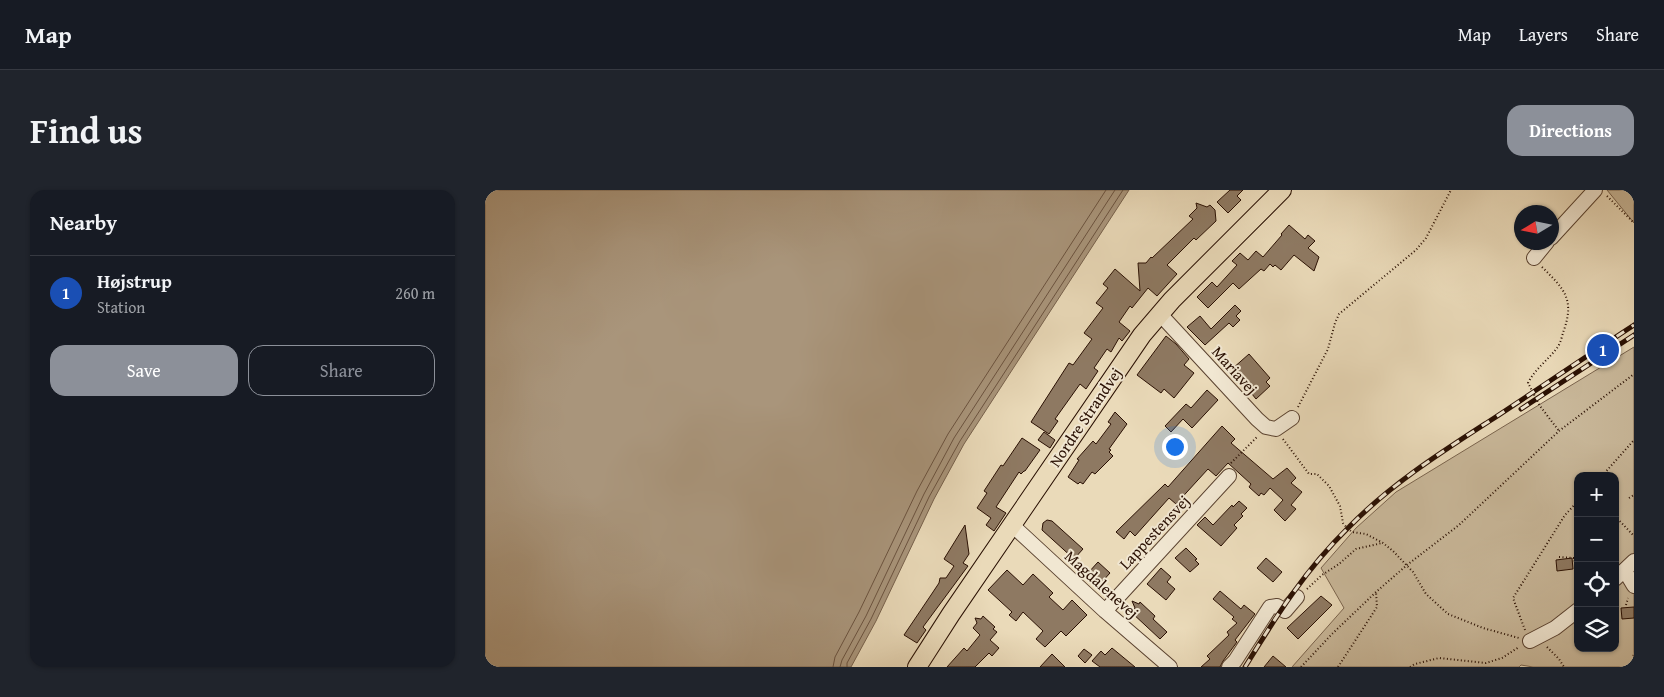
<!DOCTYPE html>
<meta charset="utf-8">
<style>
:root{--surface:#171b24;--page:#20242c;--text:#f1f3f6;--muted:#9ea1a6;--line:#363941;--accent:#8c9099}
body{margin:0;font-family:"Gentium Book Plus",serif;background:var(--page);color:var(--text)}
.controls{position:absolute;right:15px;bottom:15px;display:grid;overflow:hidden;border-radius:10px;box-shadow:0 1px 4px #0004}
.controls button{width:45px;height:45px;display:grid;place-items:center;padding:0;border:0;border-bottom:1px solid var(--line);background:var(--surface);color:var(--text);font:25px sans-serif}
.compass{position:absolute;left:1029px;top:15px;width:45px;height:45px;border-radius:50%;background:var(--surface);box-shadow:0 1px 4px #0004;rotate:260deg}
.you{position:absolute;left:689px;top:256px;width:18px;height:18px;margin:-12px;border:4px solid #fff;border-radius:50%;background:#1a73e8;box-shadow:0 0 0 8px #1a73e833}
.badge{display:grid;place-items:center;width:32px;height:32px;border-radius:50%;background:var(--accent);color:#fff;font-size:16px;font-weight:700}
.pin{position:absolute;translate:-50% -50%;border:2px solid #fff;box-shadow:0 1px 5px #0006}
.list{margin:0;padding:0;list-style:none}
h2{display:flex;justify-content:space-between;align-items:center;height:65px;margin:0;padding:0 20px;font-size:21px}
h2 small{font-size:16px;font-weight:400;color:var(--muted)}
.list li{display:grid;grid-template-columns:32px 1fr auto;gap:15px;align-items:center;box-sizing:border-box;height:75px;padding:0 20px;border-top:1px solid var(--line)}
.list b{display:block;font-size:19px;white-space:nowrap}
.list p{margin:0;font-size:16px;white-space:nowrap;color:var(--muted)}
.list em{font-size:16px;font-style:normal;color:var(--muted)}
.actions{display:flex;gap:10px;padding:15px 20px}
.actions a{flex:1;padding:11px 0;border:1px solid var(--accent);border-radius:15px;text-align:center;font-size:18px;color:var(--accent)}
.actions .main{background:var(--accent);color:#fff}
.icon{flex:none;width:28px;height:28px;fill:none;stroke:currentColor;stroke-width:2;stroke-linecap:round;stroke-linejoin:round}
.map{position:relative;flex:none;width:1149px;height:477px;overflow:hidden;border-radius:15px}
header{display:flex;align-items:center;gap:30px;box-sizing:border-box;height:70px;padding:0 25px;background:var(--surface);border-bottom:1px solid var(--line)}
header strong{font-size:24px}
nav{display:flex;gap:28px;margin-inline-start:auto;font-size:18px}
.intro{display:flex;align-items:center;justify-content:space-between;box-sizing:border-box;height:120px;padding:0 30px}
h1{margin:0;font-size:35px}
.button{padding:12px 22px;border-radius:15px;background:var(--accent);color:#fff;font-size:18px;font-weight:700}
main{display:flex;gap:30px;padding:0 30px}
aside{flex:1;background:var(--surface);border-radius:15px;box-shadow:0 1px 4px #0004}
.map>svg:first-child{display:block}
</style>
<header>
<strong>Map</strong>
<nav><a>Map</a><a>Layers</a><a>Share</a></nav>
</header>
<div class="intro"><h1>Find us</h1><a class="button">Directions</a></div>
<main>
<aside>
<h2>Nearby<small></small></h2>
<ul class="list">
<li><span class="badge" style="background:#1a4fb4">1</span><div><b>Højstrup</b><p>Station</p></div><em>260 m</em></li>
</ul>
<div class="actions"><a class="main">Save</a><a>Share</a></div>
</aside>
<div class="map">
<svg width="1149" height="477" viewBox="0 0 1149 477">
<rect width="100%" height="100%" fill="#eadab9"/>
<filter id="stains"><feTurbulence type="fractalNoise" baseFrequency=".004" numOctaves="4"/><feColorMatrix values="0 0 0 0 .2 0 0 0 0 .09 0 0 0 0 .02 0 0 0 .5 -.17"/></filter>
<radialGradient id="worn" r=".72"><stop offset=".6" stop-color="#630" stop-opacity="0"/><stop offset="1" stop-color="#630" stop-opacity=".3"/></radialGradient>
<path fill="#c9b89a" stroke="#7a644e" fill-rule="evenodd" d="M1122,0H1149V33Z
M1149,157V477H1048L1036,475L1034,477H807L859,418L836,378L871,338L911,302ZM1093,286H1130V458H1093Z"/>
<path fill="#a9957b" stroke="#76604b" d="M0,0H644L479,254L449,309L391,431L366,477H0Z"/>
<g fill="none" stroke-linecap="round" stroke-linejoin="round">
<path stroke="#6a523f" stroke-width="1" d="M348,477L350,467L374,422L432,301L463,244L621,0
M355,477L357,470L381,426L439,304L469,248L630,0
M362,477V473L386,429L444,307L475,251L638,0"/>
</g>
<path fill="#8e7962" stroke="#2a1003" d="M745,0H758L752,6L756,10L743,23L732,12Z
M711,13L722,17L725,15L730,20L731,31L711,50L709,48L682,75L692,84L672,106L663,98L647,118L645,116L634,132L645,141L637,151L634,148L626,162L622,159L609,178L613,181L601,199L595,194L570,229L573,231L564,244L546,232L584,173L588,175L607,149L599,143L618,118L611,113L623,98L618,94L630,79L655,101L653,73H661L666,67L667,68L708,29L704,26L712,18Z
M804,35L820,49L823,45L830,51L823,58L834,67L829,81L809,65L796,80L790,75L788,77L785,74L779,81L776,79L754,99L748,93L723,118L712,107L727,92L732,97L752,75L747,71L755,63L763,70L771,61L778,67L797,45L796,44Z
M750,115L756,121L751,126L755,130L748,137L744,133L720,155L702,137L715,126L726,139Z
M681,146L691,154L704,169L699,175L709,183L689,208L679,199L676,203L652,185Z
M764,164L785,188L781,192L785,196L771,209L747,179Z
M722,200L733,210L707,238L698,229L686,242L680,236L701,214L706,218Z
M630,222L642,234L624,259L626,260L624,262L628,266L610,284L607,282L598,294L595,292L593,294L583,287L594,270L592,269L608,251L611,254L626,234L623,232Z
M737,236L750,249L746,253L788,289L802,278L811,288L806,293L817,302L806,315L811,319L800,331L789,320L798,310L785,298L779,305L776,303L774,306L764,297L766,294L743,273L731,286L723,279L691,314L684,308L650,346L645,341L639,349L631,342L680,294L683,297Z
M559,242L570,250L565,258L553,250Z
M537,248L555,260L540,281H539L536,284L534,282L511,317L521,323L509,341L501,335L506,328L492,318L502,303L499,301L516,275L518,276Z
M754,311L762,318L756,324L758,326L749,335L752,338L736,356L712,335L720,327L728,335L747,315L748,317Z
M562,330L567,331L598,359L589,369L557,340L558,333Z
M480,335L484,364L478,373L483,376L438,437L441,440L432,453L419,445L446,405L454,393L455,388H461L469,376L459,369Z
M701,358L712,369L710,370L714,374L705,382L690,368Z
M781,368L797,382L788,392L772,378Z
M1087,368L1088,379L1072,381L1071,370Z
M613,372L625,383L615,394L603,386L605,384L603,383Z
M676,378L686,387L682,392L690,399L681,410L662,394Z
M522,380L538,395L548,384L568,403L564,407L578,420L587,410L602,425L581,446L576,441L560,457L551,449L558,441L538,422L531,431L524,425L527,422L503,400Z
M735,401L756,419L759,415L770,424L750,450L752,452L738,471L735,477H716L725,469L722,466L744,445L742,442L752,433L747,429L749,427L728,409Z
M836,406L847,415L813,449L802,438Z
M647,411L654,414L655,412L670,426L668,429L682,442L675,449L646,422L650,418Z
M1149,417V428L1137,429L1136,418Z
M498,426L510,437L508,439L512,442L505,450L514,458L507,466L504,463L490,477H462L479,458L482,461L495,445L488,438L492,433L490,428L496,429Z
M627,458L650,477H615L607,471L616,461L620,465Z
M599,459L607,465L600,473L593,466Z
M567,464L580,477H555Z
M788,466L801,477H779Z"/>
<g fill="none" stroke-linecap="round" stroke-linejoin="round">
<g stroke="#5a4230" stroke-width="16">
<path id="minor" d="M1066,48L1110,0
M1049,68L1062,52
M674,123L772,229L781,237L791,239L807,228
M527,335L620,421L685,477
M1140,381L1149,396
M1130,389L1149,371
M620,421L744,286
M1045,451L1070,438L1093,420
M744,477L750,471L785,417L792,416L800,421L812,407"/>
</g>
<g stroke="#2a1003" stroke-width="20">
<path id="major" d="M432,477L466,424L657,145L687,110L797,0"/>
</g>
<path stroke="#2a1003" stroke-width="2" stroke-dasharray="1 2.5" stroke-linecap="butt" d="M1122,6L1149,33
M1057,77C1078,98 1090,108 1079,140C1077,145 1076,153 1072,158C1063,170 1050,179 1043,193L1055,216L1074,241
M813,217L843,159L850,133L854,124L931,60L941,48L966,0
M798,249L824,284H832L844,296L855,316L858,333L862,338L867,342L881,344L898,353L908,361L928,382L941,404L963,424L998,438L1034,448
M746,273L773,246
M1117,286L1149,250
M1144,308L1149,305
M1130,326L1149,346
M1074,367L1089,368L1093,391
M822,399L837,385L854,374L871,359L897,353
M1141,415L1143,408
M1040,440L1028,408L1080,325L1093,311
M1062,457L1074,469L1079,477
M1148,466L1149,465
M816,477L847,444L891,402L922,375L974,335L1074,241L1149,184
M853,477L892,417L891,402
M925,477L930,474L954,468L1001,473L1017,468L1034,457"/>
<use href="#minor" stroke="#f1e7d2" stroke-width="14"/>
<use href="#major" stroke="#eadab9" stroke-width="18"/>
<g stroke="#2a1003" stroke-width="5">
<path id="rail" d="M1036,219L1149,145
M760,477C792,425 820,380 864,337C905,295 955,263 1003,232C1052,200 1100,167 1149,135"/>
</g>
<use href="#rail" stroke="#f1e7d2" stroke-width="3" stroke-dasharray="9" stroke-linecap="butt"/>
</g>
<g text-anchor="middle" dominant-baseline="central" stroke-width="4" stroke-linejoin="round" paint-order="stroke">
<g font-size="16" fill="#2a1003" stroke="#f1e7d2">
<text transform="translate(750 180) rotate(48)">Mariavej</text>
<text transform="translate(600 227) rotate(-56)">Nordre Strandvej</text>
<text transform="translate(669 342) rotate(-47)">Lappestensvej</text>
<text transform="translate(617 394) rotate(42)">Magdalenevej</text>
</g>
</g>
<rect width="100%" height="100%" filter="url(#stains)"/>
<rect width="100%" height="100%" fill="url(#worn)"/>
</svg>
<div class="controls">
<button>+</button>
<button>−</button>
<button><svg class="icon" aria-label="locate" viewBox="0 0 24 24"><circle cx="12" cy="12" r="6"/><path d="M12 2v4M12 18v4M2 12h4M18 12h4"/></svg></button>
<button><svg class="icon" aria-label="layers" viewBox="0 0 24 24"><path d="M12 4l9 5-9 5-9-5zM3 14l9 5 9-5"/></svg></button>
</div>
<svg class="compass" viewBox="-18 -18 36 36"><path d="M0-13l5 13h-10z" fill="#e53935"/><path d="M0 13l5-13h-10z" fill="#9ea1a6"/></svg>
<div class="you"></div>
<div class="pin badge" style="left:1118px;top:160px;background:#1a4fb4">1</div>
</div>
</main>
